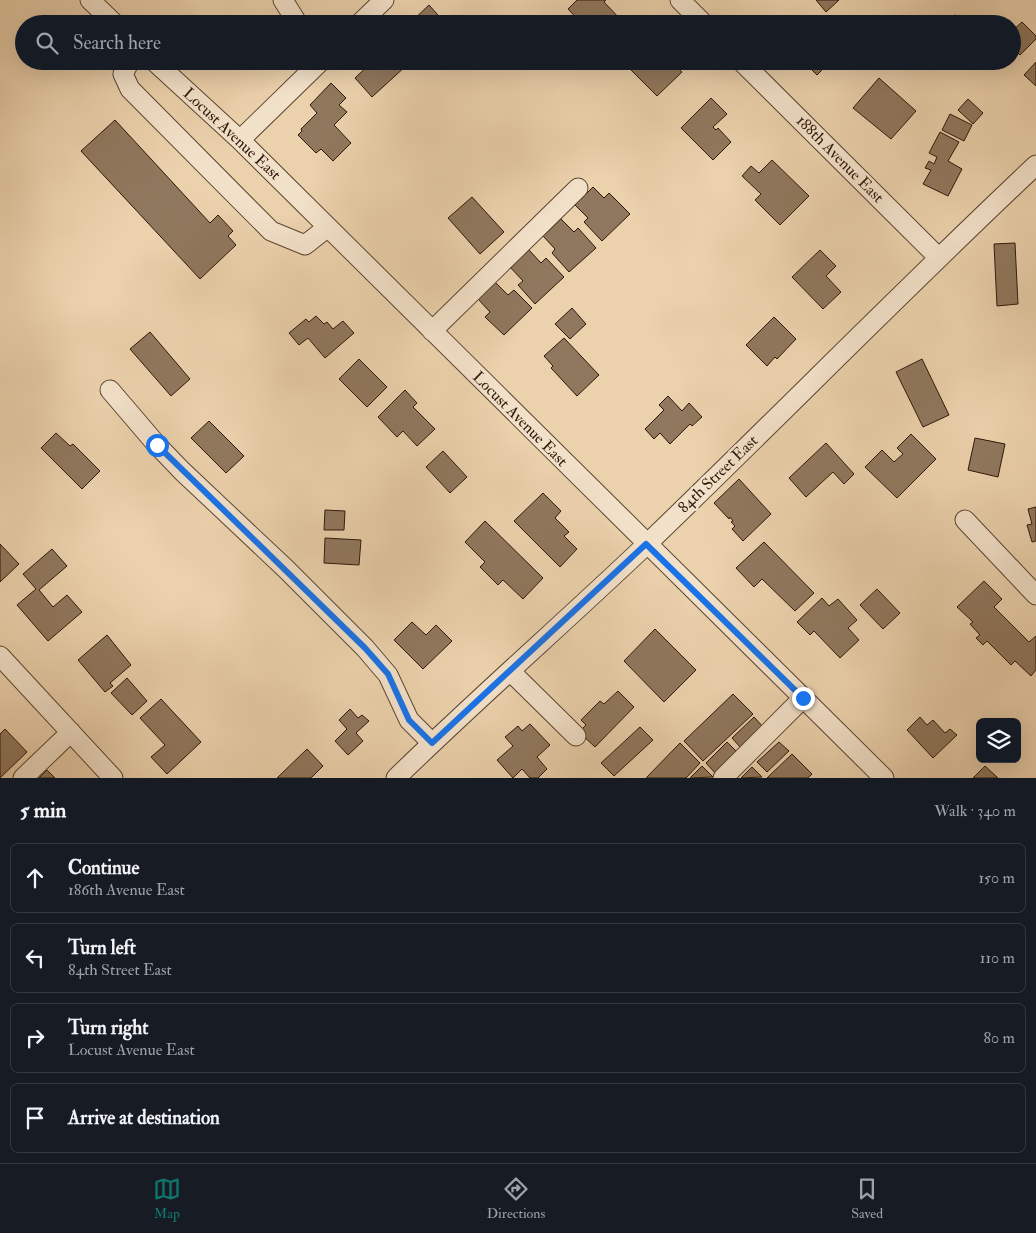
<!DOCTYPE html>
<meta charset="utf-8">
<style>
:root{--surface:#171b24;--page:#20242c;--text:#f1f3f6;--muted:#9ea1a6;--line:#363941;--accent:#0f766e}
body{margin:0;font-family:"IM FELL Double Pica",serif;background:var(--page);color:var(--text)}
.controls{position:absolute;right:15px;bottom:15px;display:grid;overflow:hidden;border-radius:8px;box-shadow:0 5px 20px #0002}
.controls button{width:45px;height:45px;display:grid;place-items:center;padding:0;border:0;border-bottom:1px solid var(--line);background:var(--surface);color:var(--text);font:25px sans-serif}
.stop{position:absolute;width:15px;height:15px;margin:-11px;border:4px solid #1a73e8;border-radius:50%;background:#fff}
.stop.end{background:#1a73e8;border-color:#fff;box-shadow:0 1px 5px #0008}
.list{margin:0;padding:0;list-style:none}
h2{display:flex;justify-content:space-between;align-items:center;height:65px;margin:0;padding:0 20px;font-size:21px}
h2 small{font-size:16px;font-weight:400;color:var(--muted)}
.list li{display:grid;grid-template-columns:32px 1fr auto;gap:15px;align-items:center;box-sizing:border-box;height:70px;margin:0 10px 10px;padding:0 10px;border:1px solid var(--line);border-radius:8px}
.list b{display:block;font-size:19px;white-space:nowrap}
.list p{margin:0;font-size:16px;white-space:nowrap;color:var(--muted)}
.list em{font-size:16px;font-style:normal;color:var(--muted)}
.icon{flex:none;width:28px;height:28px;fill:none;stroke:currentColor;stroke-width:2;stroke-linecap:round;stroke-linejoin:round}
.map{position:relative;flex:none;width:1036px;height:778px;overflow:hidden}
.search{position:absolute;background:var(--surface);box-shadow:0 5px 20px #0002;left:15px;right:15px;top:15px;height:55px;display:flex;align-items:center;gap:12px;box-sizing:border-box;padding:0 18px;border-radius:28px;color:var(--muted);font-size:19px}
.sheet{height:385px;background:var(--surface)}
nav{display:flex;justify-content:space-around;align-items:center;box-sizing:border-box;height:70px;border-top:1px solid var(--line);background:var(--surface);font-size:14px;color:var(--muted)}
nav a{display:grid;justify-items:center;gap:2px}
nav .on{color:var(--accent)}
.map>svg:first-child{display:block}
</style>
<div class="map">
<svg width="1036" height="778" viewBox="0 0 1036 778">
<rect width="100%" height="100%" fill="#ebd1ac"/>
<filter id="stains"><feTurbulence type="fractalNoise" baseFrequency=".004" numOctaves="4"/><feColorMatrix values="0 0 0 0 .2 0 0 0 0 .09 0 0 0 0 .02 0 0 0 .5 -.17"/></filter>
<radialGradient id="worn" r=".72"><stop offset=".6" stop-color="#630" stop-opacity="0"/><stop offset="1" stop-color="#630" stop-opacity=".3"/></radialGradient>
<path fill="#90785e" stroke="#2e1709" d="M577,0H606L604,2L623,22L621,24H582L568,9Z
M816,0H839L826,12Z
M429,5L446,24H410V23Z
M956,15L958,24H923Z
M1022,22L1036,36V39L1020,55L1012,47V31Z
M373,61H403L407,65L372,97L355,78Z
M622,61H659L663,65L667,61H671L682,72L657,96Z
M803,61H831L817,75Z
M1036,62V86L1024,75Z
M879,78L916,111L891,139L853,108Z
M331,83L346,98L339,105L347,112L334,125L351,143L333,161L321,149L316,153L298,135L302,131L301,129L317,113L310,105Z
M711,98L727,114L713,127L716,130L718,128L731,142L713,160L681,128Z
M968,99L983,113L973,124L958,110Z
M950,114L972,125L964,141L942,130Z
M115,120L210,223L218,215L233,231L228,236L236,245L200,279L81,151Z
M940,132L959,142L948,161L962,169L948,196L923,184L931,170L925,168L929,161L934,164L937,157L929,153Z
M772,160L809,196L780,225L755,200L761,194L742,176L751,166L759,173Z
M593,187L604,198L609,193L630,214L602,241L584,222L588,218L575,205Z
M472,197L504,232L480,254L448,218Z
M561,219L574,232L578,228L596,248L569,272L552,253L555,249L543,236Z
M1015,243L1018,304L997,306L994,244Z
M529,250L541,263L546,258L564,277L535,304L518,285L523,281L510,267Z
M820,250L836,266L826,276L841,292L823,309L792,277Z
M495,282L508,295L514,290L532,308L504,335L485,317L490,312L478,299Z
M572,308L586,324L570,339L555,324Z
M316,316L324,324L327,322L333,329L343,321L354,333L325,358L308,338L299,345L289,333L306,319L309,322Z
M774,317L796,339L777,359L775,357L767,366L746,345Z
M150,332L190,379L171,396L130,349Z
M564,338L599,375L577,396L551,368L553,366L544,356Z
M359,359L387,387L367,407L339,379Z
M922,359L949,415L923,427L896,372Z
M405,390L417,403L413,407L435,429L417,446L403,431L397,437L378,417Z
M668,396L682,411L689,403L702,417L692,426L690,424L670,444L660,433L654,439L645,429L664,410L659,405Z
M209,421L244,456L226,473L191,438Z
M56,433L70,446L73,444L100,471L82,489L41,448Z
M911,434L936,459L897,498L865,467L882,450L894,462L903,454L897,448Z
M975,438L1005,444L998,477L968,470Z
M826,443L854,474L844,484L833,472L806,497L789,478Z
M443,451L467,477L450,493L426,467Z
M739,479L771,514L743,541L732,529L735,526L731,522L733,521L730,517L729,519L714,503Z
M543,493L561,511L555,518L569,532L564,536L577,549L560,567L514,521Z
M1036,507V541L1032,542L1027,525L1032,524L1028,509Z
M325,510L345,511L344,530H324Z
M485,521L543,578L523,599L503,580L498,585L480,567L485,562L465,542Z
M325,538L361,540L359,565L324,563Z
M764,542L814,593L795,611L762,579L754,587L736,568Z
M0,544L19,564L0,582Z
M52,549L67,566L39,590L53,607L67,595L82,612L48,641L17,605L36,589L23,574Z
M984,581L1002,599L994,607L1029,642L1036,636V670L1031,676L1015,661L1011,665L987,641L983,645L976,638L980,635L970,624L973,622L957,607Z
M877,589L900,613L883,629L860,605Z
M822,598L829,606L838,599L857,620L848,628L859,640L840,658L814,631L810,635L797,622Z
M412,622L426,635L436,625L452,641L423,669L394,640Z
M655,629L696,670L664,702L624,661Z
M107,635L131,665L110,683L113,686L105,692L78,660Z
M127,678L147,701L132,715L111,693Z
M618,691L634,707L595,747L579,732L586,725L581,720L600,701L604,704Z
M733,694L753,714L703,761L684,741Z
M161,699L201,742L167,774L151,757L165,745L140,718Z
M350,709L358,718L362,715L369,721L356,733L363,741L348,755L335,741L347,729L339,720Z
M754,717L764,728L742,749L732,738Z
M920,717L927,725L933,720L945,733L950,729L957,735L933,758L907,730Z
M530,724L550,745L537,757L547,769L538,778H530L522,769L513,778L497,760L513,746L505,737L518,726L522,731Z
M640,727L653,740L614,776L601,763Z
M5,729L27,752L0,778V734Z
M727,742L738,753L716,774L706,763Z
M779,742L789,751L767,772L757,762Z
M680,743L700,763L686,778H646Z
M307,749L323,766L311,778H277Z
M792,754L812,774L808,778H767Z
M702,766L713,777L690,778Z
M985,766L998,778H973Z
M752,767L762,777L741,778Z
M47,770L55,778H39Z"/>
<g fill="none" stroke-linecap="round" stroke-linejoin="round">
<g stroke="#5d4632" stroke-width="21">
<path id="minor" d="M90,0L115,24
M283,0L298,24
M680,0L704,24
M359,24L384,0
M130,61L123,74L130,89L271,231L305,245L328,227
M154,61L240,140L884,778
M741,61L938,257
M240,140L321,61
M432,331L578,188
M110,390L157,445L182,471L286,569L365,648L388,675L409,720L432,743
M965,520L1036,595
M0,656L113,778
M510,671L576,736
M23,778L71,732
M396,778C478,698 564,623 647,544C777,419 904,289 1036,165
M723,778L803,698"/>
</g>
<use href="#minor" stroke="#f2e1c9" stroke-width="19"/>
</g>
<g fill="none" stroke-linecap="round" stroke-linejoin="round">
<path stroke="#1a73e8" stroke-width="6" d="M157,445L365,648L388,674L409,720L432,743L646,544L803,698"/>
</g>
<g text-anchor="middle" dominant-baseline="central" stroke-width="5" stroke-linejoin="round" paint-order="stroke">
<g font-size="16" fill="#2e1709" stroke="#f2e1c9">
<text transform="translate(232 134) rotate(43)">Locust Avenue East</text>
<text transform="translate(840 159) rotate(45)">188th Avenue East</text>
<text transform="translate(520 419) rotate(45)">Locust Avenue East</text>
<text transform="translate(718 474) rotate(-44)">84th Street East</text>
</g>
</g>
<rect width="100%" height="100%" filter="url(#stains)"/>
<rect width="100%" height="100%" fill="url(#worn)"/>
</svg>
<div class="controls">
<button><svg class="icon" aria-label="layers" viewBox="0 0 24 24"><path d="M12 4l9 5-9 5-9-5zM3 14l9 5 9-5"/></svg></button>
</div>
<div class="stop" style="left:157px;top:445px"></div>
<div class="stop end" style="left:803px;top:698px"></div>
<div class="search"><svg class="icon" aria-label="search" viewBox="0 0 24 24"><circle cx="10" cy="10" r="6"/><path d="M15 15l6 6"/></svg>Search here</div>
</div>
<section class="sheet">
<h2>5 min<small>Walk · 340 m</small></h2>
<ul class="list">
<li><svg class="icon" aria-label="ahead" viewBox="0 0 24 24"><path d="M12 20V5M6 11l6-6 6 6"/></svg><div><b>Continue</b><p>186th Avenue East</p></div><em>150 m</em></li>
<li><svg class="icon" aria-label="left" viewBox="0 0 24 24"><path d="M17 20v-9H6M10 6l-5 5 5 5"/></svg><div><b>Turn left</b><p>84th Street East</p></div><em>110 m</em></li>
<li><svg class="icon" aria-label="right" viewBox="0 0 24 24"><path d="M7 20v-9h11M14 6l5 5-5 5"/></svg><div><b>Turn right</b><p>Locust Avenue East</p></div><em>80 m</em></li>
<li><svg class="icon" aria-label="arrive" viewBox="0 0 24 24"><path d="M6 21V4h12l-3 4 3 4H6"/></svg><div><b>Arrive at destination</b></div></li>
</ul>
</section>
<nav>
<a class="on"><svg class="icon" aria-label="map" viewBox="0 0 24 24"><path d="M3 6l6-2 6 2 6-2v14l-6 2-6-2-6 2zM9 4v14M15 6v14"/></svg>Map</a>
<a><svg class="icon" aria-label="directions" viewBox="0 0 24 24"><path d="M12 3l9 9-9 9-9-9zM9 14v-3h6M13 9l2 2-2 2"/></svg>Directions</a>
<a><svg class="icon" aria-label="saved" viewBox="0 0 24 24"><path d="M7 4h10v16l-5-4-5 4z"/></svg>Saved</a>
</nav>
